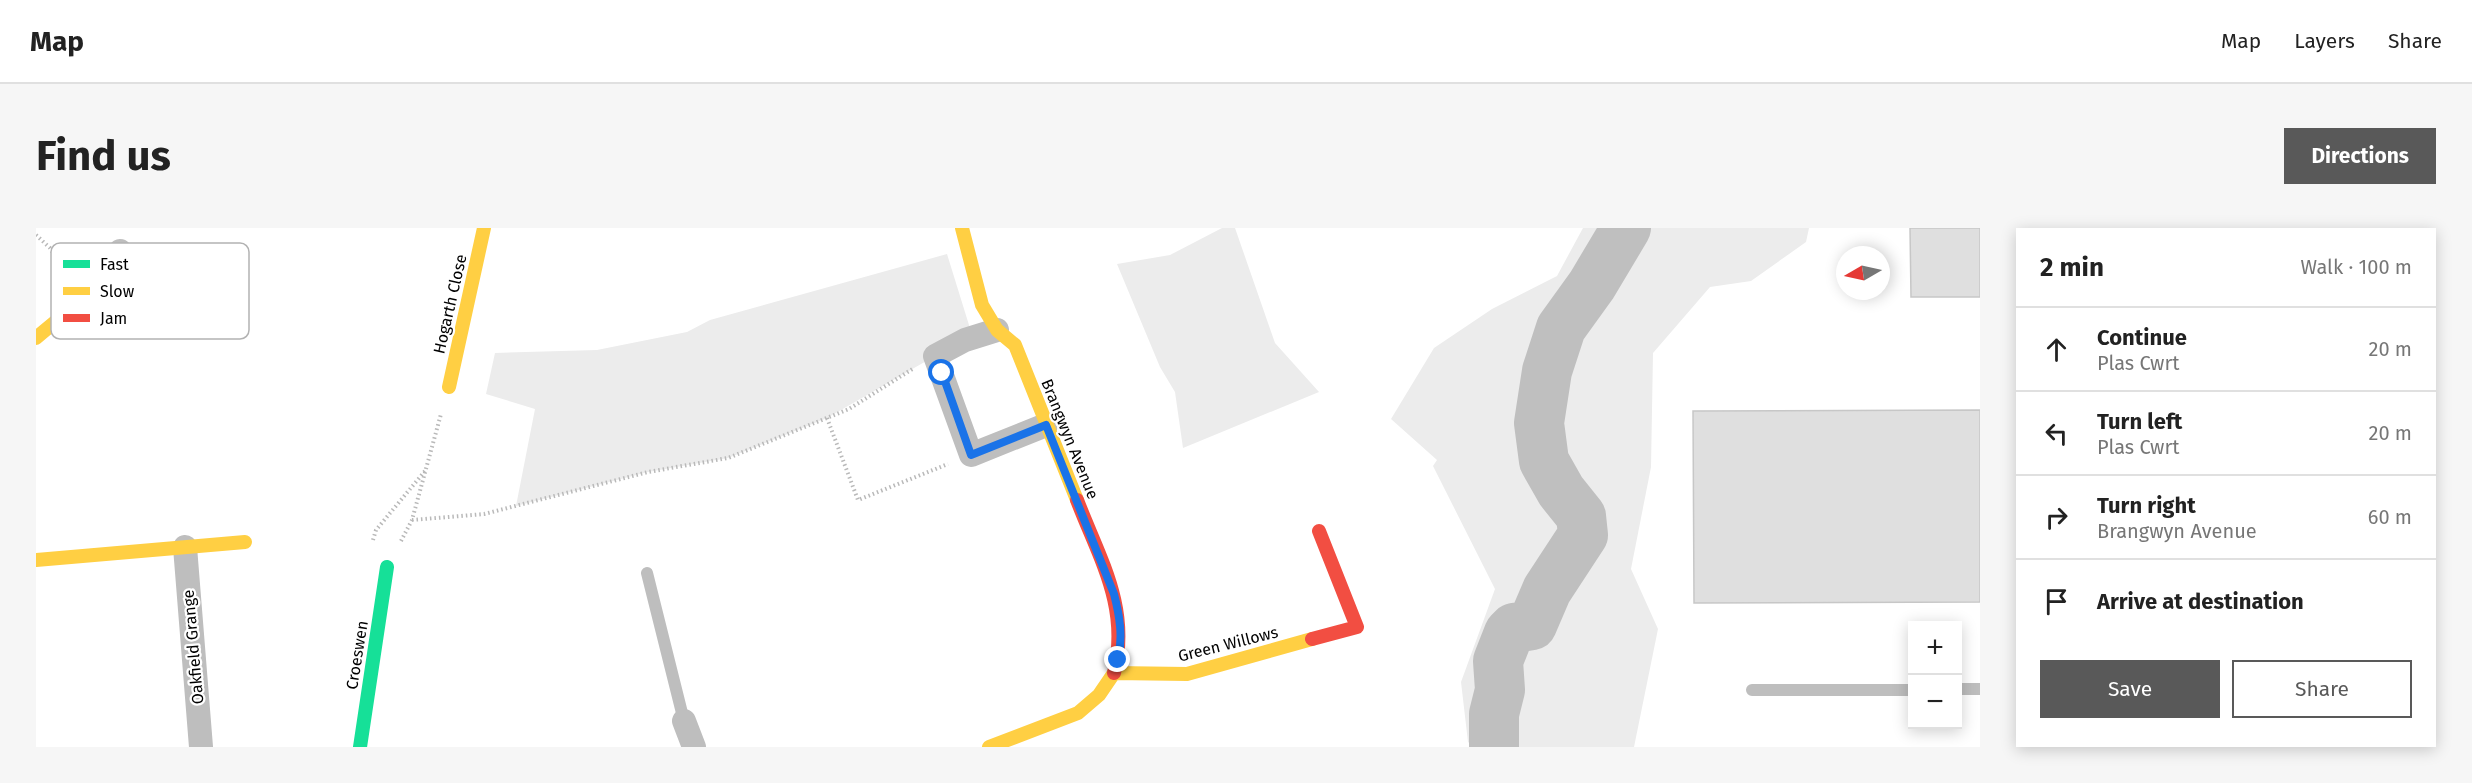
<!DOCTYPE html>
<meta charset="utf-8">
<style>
:root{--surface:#fff;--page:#f6f6f6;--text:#222;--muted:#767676;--line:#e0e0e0;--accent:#595959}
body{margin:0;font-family:"Fira Sans",sans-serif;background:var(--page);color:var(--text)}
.controls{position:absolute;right:18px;bottom:18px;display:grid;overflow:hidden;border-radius:0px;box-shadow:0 3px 15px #0003}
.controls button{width:54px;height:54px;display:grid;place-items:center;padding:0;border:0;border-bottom:2px solid var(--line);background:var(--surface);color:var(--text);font:30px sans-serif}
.compass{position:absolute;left:1800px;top:18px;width:54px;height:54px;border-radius:50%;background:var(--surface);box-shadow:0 3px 15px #0003;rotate:261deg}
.stop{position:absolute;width:18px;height:18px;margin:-14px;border:4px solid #1a73e8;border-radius:50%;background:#fff}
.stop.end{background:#1a73e8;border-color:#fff;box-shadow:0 2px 6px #0008}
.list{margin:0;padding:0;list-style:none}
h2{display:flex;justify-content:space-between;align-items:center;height:78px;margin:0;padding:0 24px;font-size:26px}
h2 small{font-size:20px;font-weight:400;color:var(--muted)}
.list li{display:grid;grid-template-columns:39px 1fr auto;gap:18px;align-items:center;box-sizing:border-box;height:84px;padding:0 24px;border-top:2px solid var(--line)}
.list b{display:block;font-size:22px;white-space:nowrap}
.list p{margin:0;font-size:20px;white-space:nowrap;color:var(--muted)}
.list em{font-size:20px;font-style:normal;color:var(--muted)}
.actions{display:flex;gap:12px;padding:18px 24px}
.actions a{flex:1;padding:14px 0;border:2px solid var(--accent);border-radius:0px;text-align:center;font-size:21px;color:var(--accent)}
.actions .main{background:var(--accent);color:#fff}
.icon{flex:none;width:33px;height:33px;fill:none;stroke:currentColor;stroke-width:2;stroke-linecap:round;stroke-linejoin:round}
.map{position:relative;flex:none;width:1944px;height:519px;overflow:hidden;border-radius:0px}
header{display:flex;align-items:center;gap:36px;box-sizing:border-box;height:84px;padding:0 30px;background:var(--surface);border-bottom:2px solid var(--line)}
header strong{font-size:28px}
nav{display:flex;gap:33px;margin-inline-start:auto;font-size:21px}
.intro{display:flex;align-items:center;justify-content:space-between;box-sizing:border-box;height:144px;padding:0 36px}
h1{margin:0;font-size:42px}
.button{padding:15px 27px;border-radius:0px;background:var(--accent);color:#fff;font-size:21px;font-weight:700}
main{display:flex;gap:36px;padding:0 36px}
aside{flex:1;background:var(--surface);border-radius:0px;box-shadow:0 3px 15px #0003}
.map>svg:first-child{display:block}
</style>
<header>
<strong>Map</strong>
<nav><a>Map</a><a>Layers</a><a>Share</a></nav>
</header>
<div class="intro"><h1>Find us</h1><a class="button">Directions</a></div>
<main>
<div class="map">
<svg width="1944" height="519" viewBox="0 0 1944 519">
<rect width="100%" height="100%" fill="#fff"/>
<path fill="#ececec" d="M1186,0H1199L1239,115L1283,164L1147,220L1139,164L1124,139L1081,36L1134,27Z
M1547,0H1773L1770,14L1715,53L1674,59L1617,125L1615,239L1595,341L1622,401L1598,519H1438L1432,514L1425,454L1459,361L1397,238L1401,232L1355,191L1398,120L1456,81L1521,48Z
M911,26L937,110L899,128L791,190L692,230L612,244L480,278L499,181L450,166L459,125L561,122L651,104L674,92Z"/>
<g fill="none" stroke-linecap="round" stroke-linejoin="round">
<path stroke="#bfbfbf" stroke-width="50" d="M1458,519V486L1464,462L1462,433L1473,405L1478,400L1496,397L1511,362L1547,307L1545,288L1525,263L1508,233L1503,195L1511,143L1525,100L1556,57L1590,0"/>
</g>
<path fill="#dfdfdf" stroke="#c7c7c7" stroke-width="1.5" d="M1874,0H1944V69H1875Z
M1944,182V374L1658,375L1657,183Z"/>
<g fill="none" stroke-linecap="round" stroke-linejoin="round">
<path stroke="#b9b9b9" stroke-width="4" stroke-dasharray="1.5 3" stroke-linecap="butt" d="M0,7L14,20L34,52
M791,190L822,272L912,236
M376,292L448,286L612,244L692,230L813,181L878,140
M337,312L340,302L389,243
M365,313L376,292L405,186"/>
<path stroke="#bebebe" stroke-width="12" d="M611,345L648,493
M1922,461H1944
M1716,462H1876"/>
<path stroke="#bebebe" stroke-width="24" d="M84,23L119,81
M961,102L929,112L899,128L935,227L1010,197
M149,319L165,519
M648,493L658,519"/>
<path stroke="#16e098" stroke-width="14" d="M324,519L351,339"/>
<path stroke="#ffcf43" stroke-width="14" d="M926,0L946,77L961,102L979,117L1041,272
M0,110L19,94L99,48
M413,159L448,0
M0,332L209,314
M953,519L1042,485L1063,467L1078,445L1151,446L1276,411"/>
<path stroke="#f24e42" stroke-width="14" d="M1041,272C1064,332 1094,379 1078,445
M1276,411L1321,399L1283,303"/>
</g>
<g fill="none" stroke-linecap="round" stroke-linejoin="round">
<path stroke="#1a73e8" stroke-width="8" d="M906,145L935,227L1010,197L1078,366C1084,389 1087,409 1082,432"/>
</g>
<g text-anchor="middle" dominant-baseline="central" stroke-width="4.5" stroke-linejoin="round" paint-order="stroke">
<g font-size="16" fill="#000" stroke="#fff">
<text transform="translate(414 76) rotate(-77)">Hogarth Close</text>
<text transform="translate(1034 211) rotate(68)">Brangwyn Avenue</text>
<text transform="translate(1192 416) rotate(-14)">Green Willows</text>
<text transform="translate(157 419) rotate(-95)">Oakfield Grange</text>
<text transform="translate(321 427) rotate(-81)">Croeswen</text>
</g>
</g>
<rect x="15" y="15" width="198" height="96" rx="9" fill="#fff" stroke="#b2b2b2" stroke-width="1.5"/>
<rect x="27" y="32" width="27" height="8" fill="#16e098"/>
<rect x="27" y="59" width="27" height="8" fill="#ffcf43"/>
<rect x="27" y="86" width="27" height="8" fill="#f24e42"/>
<g font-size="16" fill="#000">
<text x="64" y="42">Fast</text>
<text x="64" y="69">Slow</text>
<text x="64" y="96">Jam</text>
</g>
</svg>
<div class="controls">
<button>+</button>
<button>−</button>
</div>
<svg class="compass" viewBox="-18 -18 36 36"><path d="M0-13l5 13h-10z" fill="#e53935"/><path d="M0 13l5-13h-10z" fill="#767676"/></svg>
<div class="stop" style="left:906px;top:145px"></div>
<div class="stop end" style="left:1082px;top:432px"></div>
</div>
<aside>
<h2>2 min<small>Walk · 100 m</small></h2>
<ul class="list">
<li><svg class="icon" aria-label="ahead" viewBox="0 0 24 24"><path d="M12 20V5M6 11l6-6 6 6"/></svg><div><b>Continue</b><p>Plas Cwrt</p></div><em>20 m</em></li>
<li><svg class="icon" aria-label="left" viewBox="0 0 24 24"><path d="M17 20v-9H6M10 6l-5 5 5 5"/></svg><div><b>Turn left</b><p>Plas Cwrt</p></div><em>20 m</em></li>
<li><svg class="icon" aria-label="right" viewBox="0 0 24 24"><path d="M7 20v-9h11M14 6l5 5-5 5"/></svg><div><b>Turn right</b><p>Brangwyn Avenue</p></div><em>60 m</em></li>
<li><svg class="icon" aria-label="arrive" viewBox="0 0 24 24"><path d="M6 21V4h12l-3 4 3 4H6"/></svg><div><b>Arrive at destination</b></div></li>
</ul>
<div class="actions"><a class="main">Save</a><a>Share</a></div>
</aside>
</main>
